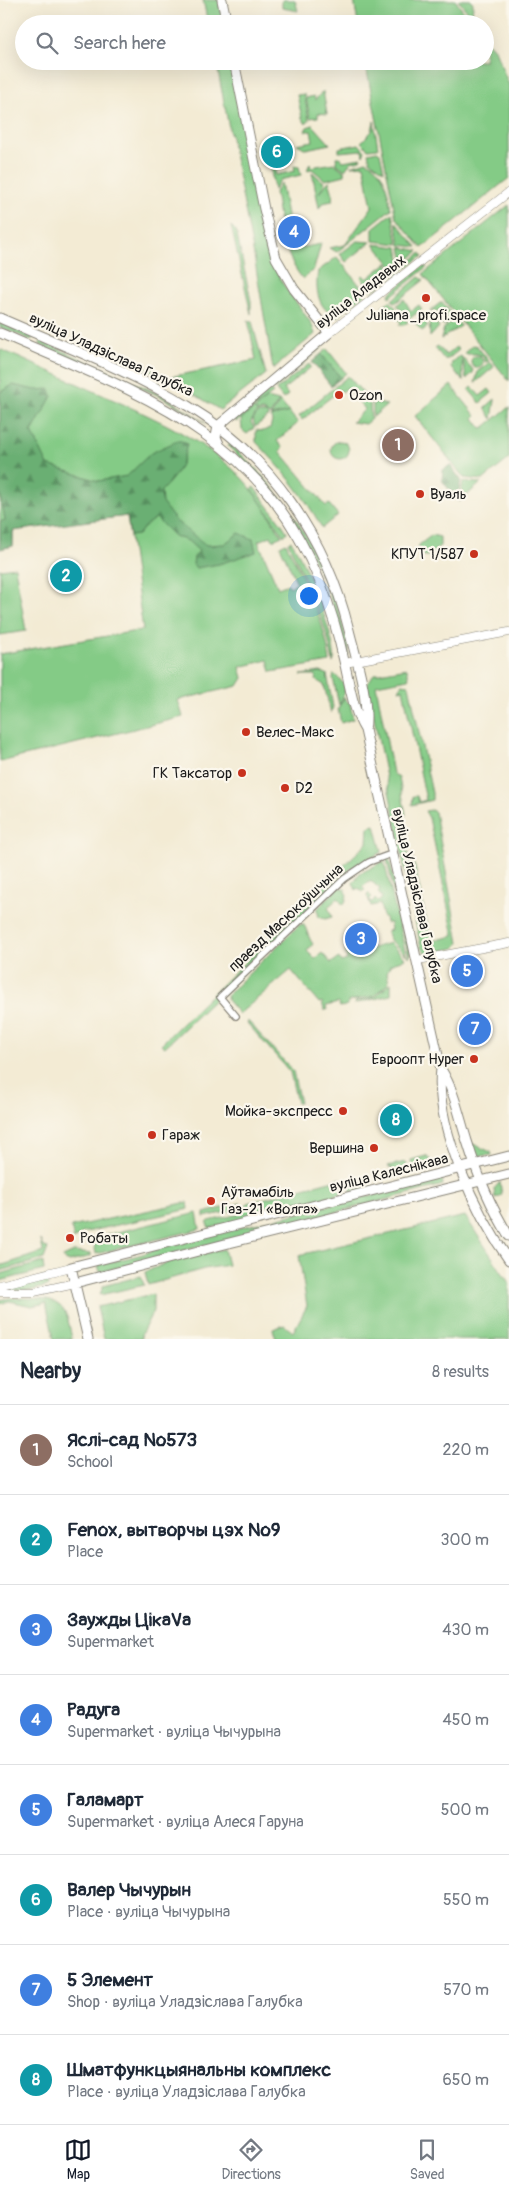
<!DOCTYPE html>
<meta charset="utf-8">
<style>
:root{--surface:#fff;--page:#f2f2f3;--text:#1f2937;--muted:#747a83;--line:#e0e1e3;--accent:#111827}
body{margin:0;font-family:Pangolin,sans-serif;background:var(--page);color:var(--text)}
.you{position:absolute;left:308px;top:595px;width:18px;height:18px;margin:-12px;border:4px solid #fff;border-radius:50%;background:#1a73e8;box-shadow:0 0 0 8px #1a73e833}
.badge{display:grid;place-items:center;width:32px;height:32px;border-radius:50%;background:var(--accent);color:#fff;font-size:16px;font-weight:700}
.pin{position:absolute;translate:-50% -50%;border:2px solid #fff;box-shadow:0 1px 5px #0006}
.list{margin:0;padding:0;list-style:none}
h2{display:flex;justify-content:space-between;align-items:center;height:65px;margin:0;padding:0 20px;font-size:21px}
h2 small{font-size:16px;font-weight:400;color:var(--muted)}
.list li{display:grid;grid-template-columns:32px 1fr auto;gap:15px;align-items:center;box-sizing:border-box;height:90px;padding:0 20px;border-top:1px solid var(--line)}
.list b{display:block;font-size:19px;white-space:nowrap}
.list p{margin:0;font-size:16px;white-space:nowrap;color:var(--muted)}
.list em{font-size:16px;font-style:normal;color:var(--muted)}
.icon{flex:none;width:28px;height:28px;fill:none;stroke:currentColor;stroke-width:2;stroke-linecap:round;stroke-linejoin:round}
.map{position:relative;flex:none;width:509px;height:1339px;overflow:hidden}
.search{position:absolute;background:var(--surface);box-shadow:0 5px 20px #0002;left:15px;right:15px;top:15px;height:55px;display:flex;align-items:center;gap:12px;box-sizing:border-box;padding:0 18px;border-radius:28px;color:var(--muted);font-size:19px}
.sheet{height:785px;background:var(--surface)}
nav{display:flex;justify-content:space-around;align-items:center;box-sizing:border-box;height:70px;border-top:1px solid var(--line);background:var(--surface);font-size:14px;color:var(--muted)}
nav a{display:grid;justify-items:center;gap:2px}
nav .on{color:var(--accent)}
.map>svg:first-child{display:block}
</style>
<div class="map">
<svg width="509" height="1339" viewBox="0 0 509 1339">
<defs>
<pattern id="forest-firs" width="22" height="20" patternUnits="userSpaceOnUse" patternTransform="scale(1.25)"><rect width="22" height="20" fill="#6baf73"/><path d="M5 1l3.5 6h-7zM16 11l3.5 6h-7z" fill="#578e5e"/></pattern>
</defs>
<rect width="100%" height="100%" fill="#fbf7ec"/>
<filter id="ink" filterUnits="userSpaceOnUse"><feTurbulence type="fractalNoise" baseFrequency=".02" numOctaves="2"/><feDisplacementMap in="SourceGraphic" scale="10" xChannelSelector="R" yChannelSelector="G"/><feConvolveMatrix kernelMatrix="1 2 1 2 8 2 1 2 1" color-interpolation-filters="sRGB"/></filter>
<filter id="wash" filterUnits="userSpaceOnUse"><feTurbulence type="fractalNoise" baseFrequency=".0096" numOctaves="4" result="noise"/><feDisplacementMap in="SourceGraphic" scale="20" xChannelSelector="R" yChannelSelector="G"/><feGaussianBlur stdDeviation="1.12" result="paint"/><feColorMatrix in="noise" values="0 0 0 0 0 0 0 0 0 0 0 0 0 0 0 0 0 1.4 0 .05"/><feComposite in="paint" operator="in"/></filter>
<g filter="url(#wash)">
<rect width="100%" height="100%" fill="#f3ebd4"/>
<path fill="#84cb86" stroke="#507451" d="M203,0H219L223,24H208Z
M282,0H295L298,11L282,8Z
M354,0H455L473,24H358Z
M458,0H471L473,3L472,17Z
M485,39L495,50L509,85V178L422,248L396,218L365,61H485Z
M216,61H230L265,245L281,281L311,323L315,334L273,369L254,256Z
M323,91L327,114L318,113V117L310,118L306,98L314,96L315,100Z
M304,94L309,120L306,124L302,118L297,95Z
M374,121L378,148L368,149L361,142L372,131Z
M313,125L330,144L306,149L297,144L313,141L311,131H305L307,127Z
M359,144L365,151L363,156L362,150L339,152V148Z
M377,151L380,153L384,171L370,161L368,153Z
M336,157H340L343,161L361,158L360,160L351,162L345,170L337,164Z
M366,161C386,170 387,190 391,209L337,252L329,248L345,245L372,207L364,165L351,166Z
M310,163L311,167L334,163L345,172V175L325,180L312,169L307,170Z
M294,166L299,167L301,175L280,180L274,190L271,170H275L276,175L295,171Z
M312,172L325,183L319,193L329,181L333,194L332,201L323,203L319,208Z
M281,183L291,236H296L299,248L321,244L314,269L303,279C283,256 280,221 275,192Z
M509,205V381L423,274Z
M392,213L398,244L373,241V228Z
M396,222L417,247L400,245Z
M231,226L236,231L251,301V314Z
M357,241L371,242L346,262L340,254Z
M374,244L398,247L401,265L395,270Z
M401,247L419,251L404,263Z
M421,253L423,256L372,292Z
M337,257L366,293L337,317C317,309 315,289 318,271Z
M387,263L393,271L370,290L361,277L363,275L367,279Z
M423,266L427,267L390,297L389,294Z
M419,277L424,280L395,303L392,300Z
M404,299L411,311L419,305L422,309L409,319L397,305Z
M390,301L408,322L404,325H399L401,322L390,309L387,312L382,306Z
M440,303H443L454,318L452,319L446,311H430Z
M426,313L427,327L422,331L416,324L417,320Z
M437 319a6 6 0 1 1 12 0a6 6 0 1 1-12 0Z
M429,314L439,327L430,337Z
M455,319L461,326L441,339L444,328Z
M248,320L252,322L266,374L220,410L169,379L103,349L104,347L169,377L256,360Z
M0,323L33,337L31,340L0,327Z
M41,341L164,396L206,423L160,396L40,345Z
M473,345L477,346L489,361L485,362L483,356L477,354H465L464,353Z
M438,346L446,355L456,347L459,350L448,359H444L435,348Z
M323,347L274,389L273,388Z
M0,349C33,364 65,378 98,393C150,416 211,441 249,486C261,500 271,520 282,536L273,540L271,536L258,541L278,588L288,584L290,587L297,583L280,546L286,543C304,580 325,621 330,662L271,672L268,660L240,667L243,678L238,686L178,700L183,717L0,762V654L143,630L127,516L13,530V546L0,549Z
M327,349L346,373L341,378L321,354Z
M471 362a6 6 0 1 1 12 0a6 6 0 1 1-12 0Z
M460,356L462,357L463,381L451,367L452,362Z
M463,358L473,370V373L466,379Z
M490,362L494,367L475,383L478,371Z
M309,364L311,367L284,389L288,395L283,399L276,390Z
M348,376L370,401L371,419L365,424L352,422L365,409L347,388L342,392L340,390L302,420L299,416Z
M451,385L476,416L474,418L482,429L509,407V459L483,480L464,478L415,416Z
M472,387L480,396L489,389L492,393L480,403L469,390Z
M270,390L273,393L236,422L234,420Z
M267,398L279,401L270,415L263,411L257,412L255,409Z
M495,399V400L492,419L485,408Z
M280,401L289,412L271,416Z
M373,402L387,405L373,417Z
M254,409L257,412L251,422L254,428L247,434L242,430L241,419Z
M289,412L298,423L277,441L283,448L280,451L326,506L329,504L338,515L322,528C304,495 282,468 256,442V430L263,431L270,428L272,422L271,417Z
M258,413H265L269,416L255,427L253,420Z
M331 450a9 9 0 1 1 18 0a9 9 0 1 1-18 0Z
M230,444C286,494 322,550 342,622C344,632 350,646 348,655L326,585L300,531L269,486L228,446Z
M463,482L481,483L459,502Z
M254,487L284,527L287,532L284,536L252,490Z
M432,535L440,537V546L428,556L419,555V545Z
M291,541C302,554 342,651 333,663C327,621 305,580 288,542Z
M15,567L26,631L0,635V569Z
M407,668L409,678L408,679L376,685L393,773L399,778L406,815L400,817L408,855L412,854L431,941L454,936L429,818L425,811L431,810L435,812L459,943L455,948L428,954L421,948L367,684L374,674Z
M320,672L327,674L333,707L331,713L324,685L316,680L315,675H301Z
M334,674C348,687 347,688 339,705L333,678Z
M402,684L409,685L432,793V800L412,805L413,796H417L419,802L426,800L403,689L399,690Z
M344,697L346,701L350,703L353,719L341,723L338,709Z
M375,825L382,852L350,869L165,1047L161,1044L367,843L368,827Z
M386,857L389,858L411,954L409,957Z
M384,861L406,955L389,939L387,931L391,930L390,923H386L385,917H383L380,904L371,906L367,895L368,893L372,897L369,900L372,902L375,899L378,902L382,898L378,892L380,889L371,881L362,887L365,890L363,892L358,888L356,890L353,883L359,874Z
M339,887L345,889C348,895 347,900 343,905L338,898L328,907L332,917L325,919L319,917L317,909Z
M303,924C307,928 308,938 313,944L307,951L315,959L322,953L331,963L339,958L341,962L347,960L345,950H351L354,947L358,952L390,943L405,958L390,965L387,972L389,983L374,996L350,1001L346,1006L340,1007L338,1003L326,1006L327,1010H324L322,1002L319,1003L291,970L239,1014L227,1000V995L299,925Z
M391,983V995L354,1004L355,1002L375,997Z
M248,1021L293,1071L300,1103H297L290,1072L247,1023Z
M473,1144L491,1152L492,1155L477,1156L469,1146Z
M426,1156L434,1163L412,1169L411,1160Z
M406,1162L409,1170L399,1173L388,1166Z
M341,1178L344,1193L211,1228L208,1227L207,1223L209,1221L240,1214L248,1203Z
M442,1178L443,1185L100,1272L98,1265L143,1254L165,1246Z
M359,1181L371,1187L351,1192L350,1182Z
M500,1182L502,1195L495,1198L494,1189Z
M188,1202L189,1209L82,1233L74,1240L71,1227Z
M241,1203L236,1210L204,1217V1213Z
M197,1213L200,1229L96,1254L93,1238Z
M465,1216L509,1283V1339H276L273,1329L284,1325L293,1332L307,1306L299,1255Z
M41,1240L44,1247L48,1248L44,1259L0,1271V1266L43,1252Z
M224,1249L228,1265L204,1269L148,1285L145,1272L172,1261Z
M74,1252L91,1254V1256L70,1262L65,1260L63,1257Z
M43,1262L44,1270L0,1281V1274Z
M141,1276L144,1285L100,1295L103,1286Z
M46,1277L48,1286L33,1290H0V1288Z
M153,1294V1311L141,1335L142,1339H104L97,1307Z
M10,1298C26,1299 56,1295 65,1312C69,1320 70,1330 72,1339H54L46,1303L32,1306L9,1301L0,1304V1300Z"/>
<path fill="url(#forest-firs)" stroke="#446648" d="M321,354L341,378L331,386L312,362Z
M13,385L35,390L50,389L52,396L32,432L48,465L98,481L127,476L151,453L177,441H182L187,444C182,467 177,475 161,491L162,503L176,521L206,545L224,544L239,533L253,539L256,552L219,564L196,568L193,564L194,557L199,551L188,541L174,536L156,518L147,524L138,535L130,536L127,516L13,531V546L0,549V522L5,520L0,492V392Z
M450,465L461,480L457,500L442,480L443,470Z"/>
</g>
<g filter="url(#ink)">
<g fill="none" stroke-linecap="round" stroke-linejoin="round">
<g stroke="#888478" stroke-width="8">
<path id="minor" d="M236,1016L220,997L344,879L369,862L394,853"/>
</g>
<g stroke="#888478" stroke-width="9">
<path id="tertiary" d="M329,333L509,192
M345,663L509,632
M418,960L509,943
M0,1285L71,1267
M0,1292H34L75,1283"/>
</g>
<g stroke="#888478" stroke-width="11">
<path id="secondary" d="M222,0L227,24
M0,318C63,346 129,370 188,406C270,455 326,537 349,630C356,658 370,701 365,730
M0,333C137,393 259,431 320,582C331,609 339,637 345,665C350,687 353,710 365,730L441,1069C434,1126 476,1214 509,1260
M219,444L216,437L218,426L329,333L294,289L276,258L264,209L234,61
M441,1069C455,1092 459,1116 467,1141C477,1174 491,1207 509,1236
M75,1283L225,1244L509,1174
M88,1339L71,1267L509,1156"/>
</g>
<use href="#minor" stroke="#fff" stroke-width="5.5"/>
<use href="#tertiary" stroke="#fff" stroke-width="8"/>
<use href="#secondary" stroke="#fff" stroke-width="9"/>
</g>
</g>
<g fill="#c8321e" stroke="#fbf7ec" stroke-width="2">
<circle cx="426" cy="298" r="5"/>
<circle cx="339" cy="395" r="5"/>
<circle cx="420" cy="494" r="5"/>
<circle cx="474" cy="554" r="5"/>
<circle cx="246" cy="732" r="5"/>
<circle cx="242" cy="773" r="5"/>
<circle cx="285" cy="788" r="5"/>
<circle cx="474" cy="1059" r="5"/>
<circle cx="343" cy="1111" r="5"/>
<circle cx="152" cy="1135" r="5"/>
<circle cx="374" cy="1148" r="5"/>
<circle cx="211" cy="1201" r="5"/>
<circle cx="70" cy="1238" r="5"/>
</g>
<g text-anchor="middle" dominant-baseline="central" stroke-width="4.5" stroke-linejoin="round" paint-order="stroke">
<g font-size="15" fill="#1c1c1c" stroke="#fbf7ec">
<text transform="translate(361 292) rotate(-38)">вуліца Аладавых</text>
<text transform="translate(111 355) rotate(25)">вуліца Уладзіслава Галубка</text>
<text transform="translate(417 896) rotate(77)">вуліца Уладзіслава Галубка</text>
<text transform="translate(286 918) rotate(-43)">праезд Масюкоўшчына</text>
<text transform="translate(389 1173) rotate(-14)">вуліца Калеснікава</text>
</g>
<g font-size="15" fill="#1c1c1c" stroke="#fbf7ec" text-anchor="start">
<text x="426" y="315" text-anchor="middle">Juliana_profi.space</text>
<text x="349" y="395">Ozon</text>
<text x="430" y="494">Вуаль</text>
<text x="464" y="554" text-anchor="end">КПУТ 1/587</text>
<text x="256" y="732">Велес-Макс</text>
<text x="232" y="773" text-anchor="end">ГК Таксатор</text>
<text x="295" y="788">D2</text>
<text x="464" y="1059" text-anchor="end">Евроопт Hyper</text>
<text x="333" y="1111" text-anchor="end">Мойка-экспресс</text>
<text x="162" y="1135">Гараж</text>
<text x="364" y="1148" text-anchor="end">Вершина</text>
<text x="221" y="1192">Аўтамабіль<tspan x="221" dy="17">Газ-21 «Волга»</tspan></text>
<text x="80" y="1238">Робаты</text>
</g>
</g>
</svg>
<div class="you"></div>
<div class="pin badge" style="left:398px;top:445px;background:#8d6e63">1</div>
<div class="pin badge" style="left:66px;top:576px;background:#0f9aa8">2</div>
<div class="pin badge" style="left:361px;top:939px;background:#3f7fe0">3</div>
<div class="pin badge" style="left:294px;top:232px;background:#3f7fe0">4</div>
<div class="pin badge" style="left:467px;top:971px;background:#3f7fe0">5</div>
<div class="pin badge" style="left:277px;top:152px;background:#0f9aa8">6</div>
<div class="pin badge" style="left:475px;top:1029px;background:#3f7fe0">7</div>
<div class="pin badge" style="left:396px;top:1120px;background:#0f9aa8">8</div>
<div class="search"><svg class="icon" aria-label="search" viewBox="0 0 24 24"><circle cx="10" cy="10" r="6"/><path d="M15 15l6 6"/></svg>Search here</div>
</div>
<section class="sheet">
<h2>Nearby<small>8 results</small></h2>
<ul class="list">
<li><span class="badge" style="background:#8d6e63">1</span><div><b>Яслі-сад №573</b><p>School</p></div><em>220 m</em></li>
<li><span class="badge" style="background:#0f9aa8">2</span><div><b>Fenox, вытворчы цэх №9</b><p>Place</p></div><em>300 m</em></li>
<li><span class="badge" style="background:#3f7fe0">3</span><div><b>Заужды ЦікаVа</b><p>Supermarket</p></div><em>430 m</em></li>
<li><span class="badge" style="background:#3f7fe0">4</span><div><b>Радуга</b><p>Supermarket · вуліца Чычурына</p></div><em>450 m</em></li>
<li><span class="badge" style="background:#3f7fe0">5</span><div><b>Галамарт</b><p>Supermarket · вуліца Алеся Гаруна</p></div><em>500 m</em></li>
<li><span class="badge" style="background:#0f9aa8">6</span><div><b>Валер Чычурын</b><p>Place · вуліца Чычурына</p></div><em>550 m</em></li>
<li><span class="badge" style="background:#3f7fe0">7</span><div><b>5 Элемент</b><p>Shop · вуліца Уладзіслава Галубка</p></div><em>570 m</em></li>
<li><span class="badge" style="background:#0f9aa8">8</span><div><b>Шматфункцыянальны комплекс</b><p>Place · вуліца Уладзіслава Галубка</p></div><em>650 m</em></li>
</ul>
</section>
<nav>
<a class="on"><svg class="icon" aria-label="map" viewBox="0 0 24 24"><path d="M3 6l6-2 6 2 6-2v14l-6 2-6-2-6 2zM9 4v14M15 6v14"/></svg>Map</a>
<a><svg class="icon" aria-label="directions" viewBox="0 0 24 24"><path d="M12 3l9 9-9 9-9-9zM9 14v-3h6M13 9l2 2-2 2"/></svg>Directions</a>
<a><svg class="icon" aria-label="saved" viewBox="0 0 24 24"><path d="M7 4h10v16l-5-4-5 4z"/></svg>Saved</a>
</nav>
